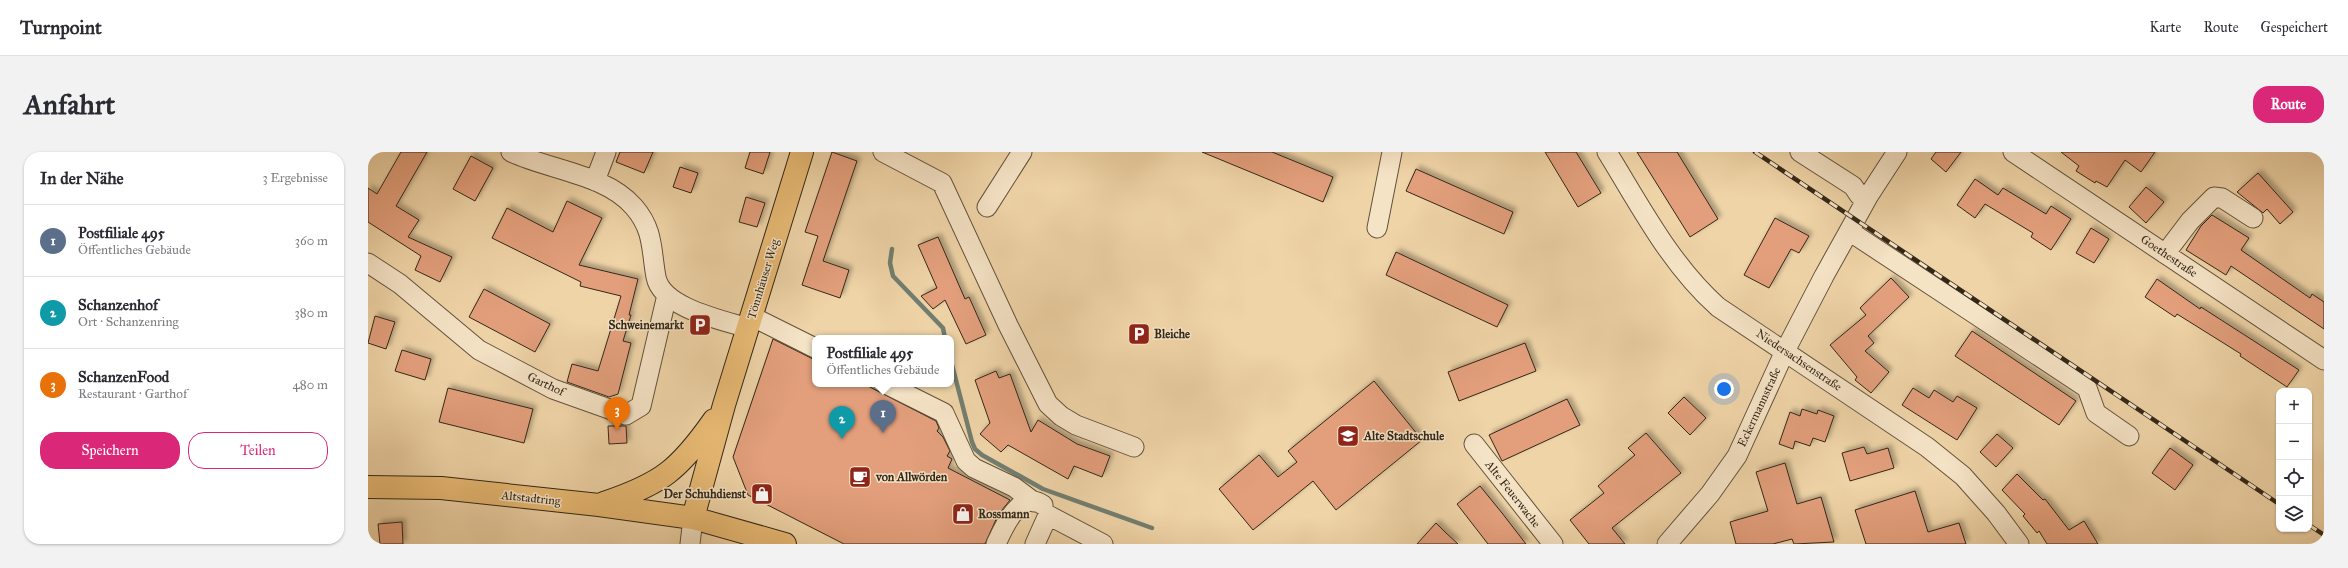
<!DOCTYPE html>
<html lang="de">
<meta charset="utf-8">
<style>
:root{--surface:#fff;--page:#f2f2f3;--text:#2b2b33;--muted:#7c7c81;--line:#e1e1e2;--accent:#db2777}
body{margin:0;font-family:"IM FELL Great Primer",serif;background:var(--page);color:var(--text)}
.controls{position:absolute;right:12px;bottom:12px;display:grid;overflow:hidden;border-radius:8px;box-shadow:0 1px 3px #0004}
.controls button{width:36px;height:36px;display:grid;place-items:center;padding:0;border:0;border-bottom:1px solid var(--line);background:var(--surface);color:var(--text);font:20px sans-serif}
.you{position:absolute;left:1356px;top:237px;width:14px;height:14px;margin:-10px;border:3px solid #fff;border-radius:50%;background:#1a73e8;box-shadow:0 0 0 6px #1a73e833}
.badge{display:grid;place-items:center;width:26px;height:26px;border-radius:50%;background:var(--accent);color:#fff;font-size:13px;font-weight:700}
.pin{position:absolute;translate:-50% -33px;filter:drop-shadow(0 1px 2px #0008)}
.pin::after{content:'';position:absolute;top:21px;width:14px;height:12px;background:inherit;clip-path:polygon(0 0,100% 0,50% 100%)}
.popup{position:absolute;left:444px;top:183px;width:142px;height:52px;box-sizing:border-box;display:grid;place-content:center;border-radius:8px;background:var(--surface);filter:drop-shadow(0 1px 3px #0005);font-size:13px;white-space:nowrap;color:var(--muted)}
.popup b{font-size:15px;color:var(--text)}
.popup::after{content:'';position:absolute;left:50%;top:100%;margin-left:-8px;border:8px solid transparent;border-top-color:var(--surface)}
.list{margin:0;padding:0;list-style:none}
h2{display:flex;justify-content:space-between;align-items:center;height:52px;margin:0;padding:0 16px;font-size:17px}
h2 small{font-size:13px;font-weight:400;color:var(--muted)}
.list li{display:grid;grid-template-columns:26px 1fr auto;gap:12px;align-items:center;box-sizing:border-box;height:72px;padding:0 16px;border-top:1px solid var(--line)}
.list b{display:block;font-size:15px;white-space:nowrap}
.list p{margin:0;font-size:13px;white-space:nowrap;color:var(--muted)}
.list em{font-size:13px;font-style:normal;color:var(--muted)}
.actions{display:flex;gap:8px;padding:12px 16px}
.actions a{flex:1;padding:9px 0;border:1px solid var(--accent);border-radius:16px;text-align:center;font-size:14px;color:var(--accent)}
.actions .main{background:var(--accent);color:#fff}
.icon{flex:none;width:22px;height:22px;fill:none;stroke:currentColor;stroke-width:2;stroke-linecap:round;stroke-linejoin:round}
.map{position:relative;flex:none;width:1956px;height:392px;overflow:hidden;border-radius:16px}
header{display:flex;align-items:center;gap:24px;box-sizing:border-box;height:56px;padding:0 20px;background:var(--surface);border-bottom:1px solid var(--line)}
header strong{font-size:19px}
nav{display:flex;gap:22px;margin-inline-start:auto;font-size:14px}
.intro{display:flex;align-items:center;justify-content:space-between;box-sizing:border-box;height:96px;padding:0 24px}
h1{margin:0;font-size:28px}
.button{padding:10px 18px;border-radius:16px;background:var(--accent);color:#fff;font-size:14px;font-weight:700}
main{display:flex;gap:24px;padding:0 24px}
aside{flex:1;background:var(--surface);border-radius:16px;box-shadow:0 1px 3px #0004}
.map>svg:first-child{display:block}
</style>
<header>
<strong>Turnpoint</strong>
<nav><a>Karte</a><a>Route</a><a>Gespeichert</a></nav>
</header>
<div class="intro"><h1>Anfahrt</h1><a class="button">Route</a></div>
<main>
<aside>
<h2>In der Nähe<small>3 Ergebnisse</small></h2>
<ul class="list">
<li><span class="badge" style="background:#5c6f8a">1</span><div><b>Postfiliale 495</b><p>Öffentliches Gebäude</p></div><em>360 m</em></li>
<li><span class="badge" style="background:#0f9aa8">2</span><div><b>Schanzenhof</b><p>Ort · Schanzenring</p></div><em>380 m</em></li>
<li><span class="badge" style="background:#e8710a">3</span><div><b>SchanzenFood</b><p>Restaurant · Garthof</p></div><em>480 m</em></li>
</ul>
<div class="actions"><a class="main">Speichern</a><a>Teilen</a></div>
</aside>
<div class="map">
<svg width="1956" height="392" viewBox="0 0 1956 392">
<defs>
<filter id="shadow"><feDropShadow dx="3.5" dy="-3.5" stdDeviation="2" flood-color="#0004"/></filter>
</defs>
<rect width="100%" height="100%" fill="#efd4a7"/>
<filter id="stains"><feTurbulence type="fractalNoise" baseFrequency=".005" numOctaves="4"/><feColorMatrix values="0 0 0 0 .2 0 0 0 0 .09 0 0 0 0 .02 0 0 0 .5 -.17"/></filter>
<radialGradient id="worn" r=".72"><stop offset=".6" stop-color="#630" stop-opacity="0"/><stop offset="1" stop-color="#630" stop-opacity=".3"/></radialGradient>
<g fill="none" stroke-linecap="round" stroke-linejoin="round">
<path stroke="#717e71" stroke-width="4.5" d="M524,97L522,111L525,124L575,176L577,186
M583,209L604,290L607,297L614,303L675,337L784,376"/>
</g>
<path fill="#e39f7c" stroke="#332718" filter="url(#shadow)" d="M33,0H59L28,54L51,68L40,85L84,105L72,130L47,118L53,104L0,70V36L9,42Z
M252,0H285L276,21L248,10Z
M382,0H402L395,22L377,16Z
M464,0L489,9L455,109L481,118L472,146L434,133L450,84L437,80Z
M834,0H904L965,25L955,50Z
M1177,0H1208L1233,41L1210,55Z
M1269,0H1309L1350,67L1322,85Z
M1568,0H1593L1578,20L1563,7Z
M1693,0H1787L1773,20L1757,8L1739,35L1728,29L1727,31L1708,19L1711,14Z
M103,4L125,16L107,49L85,37Z
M312,15L330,21L323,41L305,35Z
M1048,17L1145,60L1136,82L1038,39Z
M1890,21L1925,60L1912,72L1899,57L1895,61L1869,40Z
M1607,27L1630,43L1635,36L1678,62L1683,54L1703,67L1683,98L1663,85L1665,81L1617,52L1607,66L1589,53Z
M1778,35L1796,50L1778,71L1761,55Z
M378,45L397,51L389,75L371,70Z
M199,49L234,66L211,113L270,127L261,163H263L255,189L263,191L250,242L241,245L199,230L204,212L230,219L253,144L212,134L213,130L124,86L139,56L185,80Z
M1844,63L1881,86L1873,98L1942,146L1944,142L1956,150V177L1863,114L1858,123L1818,98L1833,74Z
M1407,66L1441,84L1431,101L1423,97L1401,136L1376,123Z
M1723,76L1741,87L1726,111L1708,101Z
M570,85L597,147L601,145L618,183L598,192L577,148L565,157L553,144L569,136L550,93Z
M1028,100L1140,153L1129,175L1018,123Z
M1523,126L1541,145L1500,184L1506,191L1497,199L1521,220L1503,241L1487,228L1489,225L1462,193L1498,163L1492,156Z
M1789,127L1832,157L1833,155L1931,218L1919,235L1872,204L1873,202L1809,162L1807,165L1777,145Z
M116,137L182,172L167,200L101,165Z
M7,164L27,170L18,197L0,191Z
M1604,179L1708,249L1691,273L1587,204Z
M405,187L447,208V232H496L568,269L571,276L569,279L575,285L582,299L579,304L584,307L580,316L642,348L630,363L617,392H476L380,343L365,305Z
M1157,191L1168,219L1091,249L1080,220Z
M34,198L63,207L57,228L27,219Z
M628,219L631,226L642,222L663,280L670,268L709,292L742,304L734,325L706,314L700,327L640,293L633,300L612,282L622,271L607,228Z
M1006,229L1054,288L968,358L945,329L885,378L851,337L891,303L910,325L929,310L920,299Z
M80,236L165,257L156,291L71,270Z
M1545,236L1561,246L1566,238L1585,250L1589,244L1609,256L1589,288L1534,253Z
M1316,245L1338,266L1322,283L1300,261Z
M1199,247L1212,273L1134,309L1121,283Z
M1434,257L1449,262L1450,258L1466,264L1457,290L1445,286L1442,294L1427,289L1425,297L1411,292L1422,260L1432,264Z
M240,274H258L259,291L241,292Z
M1278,281L1313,321L1244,376L1257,392H1221L1202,368L1236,341L1230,334L1267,303L1260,296Z
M1629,282L1645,296L1628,315L1612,300Z
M1496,295L1499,302L1520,296L1526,316L1482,329L1474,301Z
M1802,296L1825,313L1807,338L1784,321Z
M1417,311L1429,352L1453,345L1466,390L1426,392L1424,387L1405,392H1368L1362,370L1400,359L1388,320Z
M1649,322L1675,348L1677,347L1701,378L1716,369L1730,392H1679L1671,379L1669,381L1655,364L1657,362L1634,338Z
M1112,334L1134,361L1158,392H1120L1089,352Z
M1547,339L1560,380L1591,371L1598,392H1498L1487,358Z
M34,370L35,392H12L10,372Z
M1068,371L1077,380L1090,392H1049Z"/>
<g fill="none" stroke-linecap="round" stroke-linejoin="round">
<g stroke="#62523c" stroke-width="21">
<path id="minor" d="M143,0C181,18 238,22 266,55C286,78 283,98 288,125C294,156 354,168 380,176
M515,0L574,31L640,173L680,252L693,264L708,273L766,295
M1239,0C1273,55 1302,112 1350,155L1559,295L1595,324L1628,361L1651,392
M1432,0L1485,34L1491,43H1501
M1645,0L1956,208
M227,29L238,0
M619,55L654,0
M1009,76L1024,0
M1481,79L1719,236L1728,261L1761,284
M1797,102L1822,69L1846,45L1854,46L1885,66
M0,111L32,132L111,198L185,237L258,263L273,254L299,143
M383,164L447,196
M518,232L576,261L598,309L606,316L646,335L666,350
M1106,292L1185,392
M322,392L325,366
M628,392C635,377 652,336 675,353
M667,392L680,363L735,392
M1299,392L1342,342L1369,304L1417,199L1456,124L1501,43L1529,0"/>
</g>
<g stroke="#332718" stroke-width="24">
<path id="major" d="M0,335L73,336L231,353L325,366L417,392
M236,351C293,332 311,318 346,268
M325,366L356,253L434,0"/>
</g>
<use href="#minor" stroke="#f5e3c6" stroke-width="19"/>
<use href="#major" stroke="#e8ba74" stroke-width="22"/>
<g stroke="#332718" stroke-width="4.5">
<path id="rail" d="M1387,0L1911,352
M1941,373L1956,383"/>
</g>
<use href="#rail" stroke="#f5e3c6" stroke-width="3" stroke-dasharray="9" stroke-linecap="butt"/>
</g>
<defs>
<g id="parking-square" transform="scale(1.15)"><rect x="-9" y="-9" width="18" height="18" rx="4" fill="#8f2418" stroke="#f5e3c6"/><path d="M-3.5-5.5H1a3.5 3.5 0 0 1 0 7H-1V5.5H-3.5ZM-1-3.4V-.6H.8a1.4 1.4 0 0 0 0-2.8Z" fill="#fff"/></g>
<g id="school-square" transform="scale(1.15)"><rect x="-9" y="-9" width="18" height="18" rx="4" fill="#8f2418" stroke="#f5e3c6"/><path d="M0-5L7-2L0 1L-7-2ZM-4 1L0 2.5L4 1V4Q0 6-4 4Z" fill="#fff"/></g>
<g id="cafe-square" transform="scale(1.15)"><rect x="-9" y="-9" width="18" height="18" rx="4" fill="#8f2418" stroke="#f5e3c6"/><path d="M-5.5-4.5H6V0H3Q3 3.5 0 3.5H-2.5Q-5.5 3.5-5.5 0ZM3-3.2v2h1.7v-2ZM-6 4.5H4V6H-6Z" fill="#fff"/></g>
<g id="shop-square" transform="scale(1.15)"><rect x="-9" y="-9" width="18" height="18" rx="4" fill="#8f2418" stroke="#f5e3c6"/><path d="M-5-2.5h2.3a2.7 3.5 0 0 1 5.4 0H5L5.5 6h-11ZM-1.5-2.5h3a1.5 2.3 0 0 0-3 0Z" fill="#fff"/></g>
</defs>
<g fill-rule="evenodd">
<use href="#parking-square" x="332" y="173"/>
<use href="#parking-square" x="771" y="182"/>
<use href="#school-square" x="980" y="284"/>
<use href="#cafe-square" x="492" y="325"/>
<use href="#shop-square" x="394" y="342"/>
<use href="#shop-square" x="595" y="362"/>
</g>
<g text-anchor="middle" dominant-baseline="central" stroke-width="3" stroke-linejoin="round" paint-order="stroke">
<g font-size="12" fill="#332718" stroke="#f5e3c6">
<text transform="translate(1801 104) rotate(34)">Goethestraße</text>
<text transform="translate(395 127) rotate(-73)">Tönnhäuser Weg</text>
<text transform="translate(1431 208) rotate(34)">Niedersachsenstraße</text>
<text transform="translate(178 232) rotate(25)">Garthof</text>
<text transform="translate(1391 255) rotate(-65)">Eckermannstraße</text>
<text transform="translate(1145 342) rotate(52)">Alte Feuerwache</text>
<text transform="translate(163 346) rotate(6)">Altstadtring</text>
</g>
<g font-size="12" font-weight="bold" fill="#332718" stroke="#f5e3c6" text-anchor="start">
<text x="316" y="173" text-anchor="end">Schweinemarkt</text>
<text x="786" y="182">Bleiche</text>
<text x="996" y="284">Alte Stadtschule</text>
<text x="508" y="325">von Allwörden</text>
<text x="378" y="342" text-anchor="end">Der Schuhdienst</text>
<text x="610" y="362">Rossmann</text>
</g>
</g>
<rect width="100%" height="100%" filter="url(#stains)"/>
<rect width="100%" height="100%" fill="url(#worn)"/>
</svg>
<div class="controls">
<button>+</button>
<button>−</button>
<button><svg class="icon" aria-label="locate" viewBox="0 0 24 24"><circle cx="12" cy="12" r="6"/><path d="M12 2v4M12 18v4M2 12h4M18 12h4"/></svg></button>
<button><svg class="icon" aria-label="layers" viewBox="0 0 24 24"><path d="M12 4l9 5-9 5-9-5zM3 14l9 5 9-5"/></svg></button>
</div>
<div class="you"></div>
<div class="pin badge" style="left:515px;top:281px;background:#5c6f8a">1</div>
<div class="popup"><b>Postfiliale 495</b>Öffentliches Gebäude</div>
<div class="pin badge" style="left:474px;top:287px;background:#0f9aa8">2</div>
<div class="pin badge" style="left:249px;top:278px;background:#e8710a">3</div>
</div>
</main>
